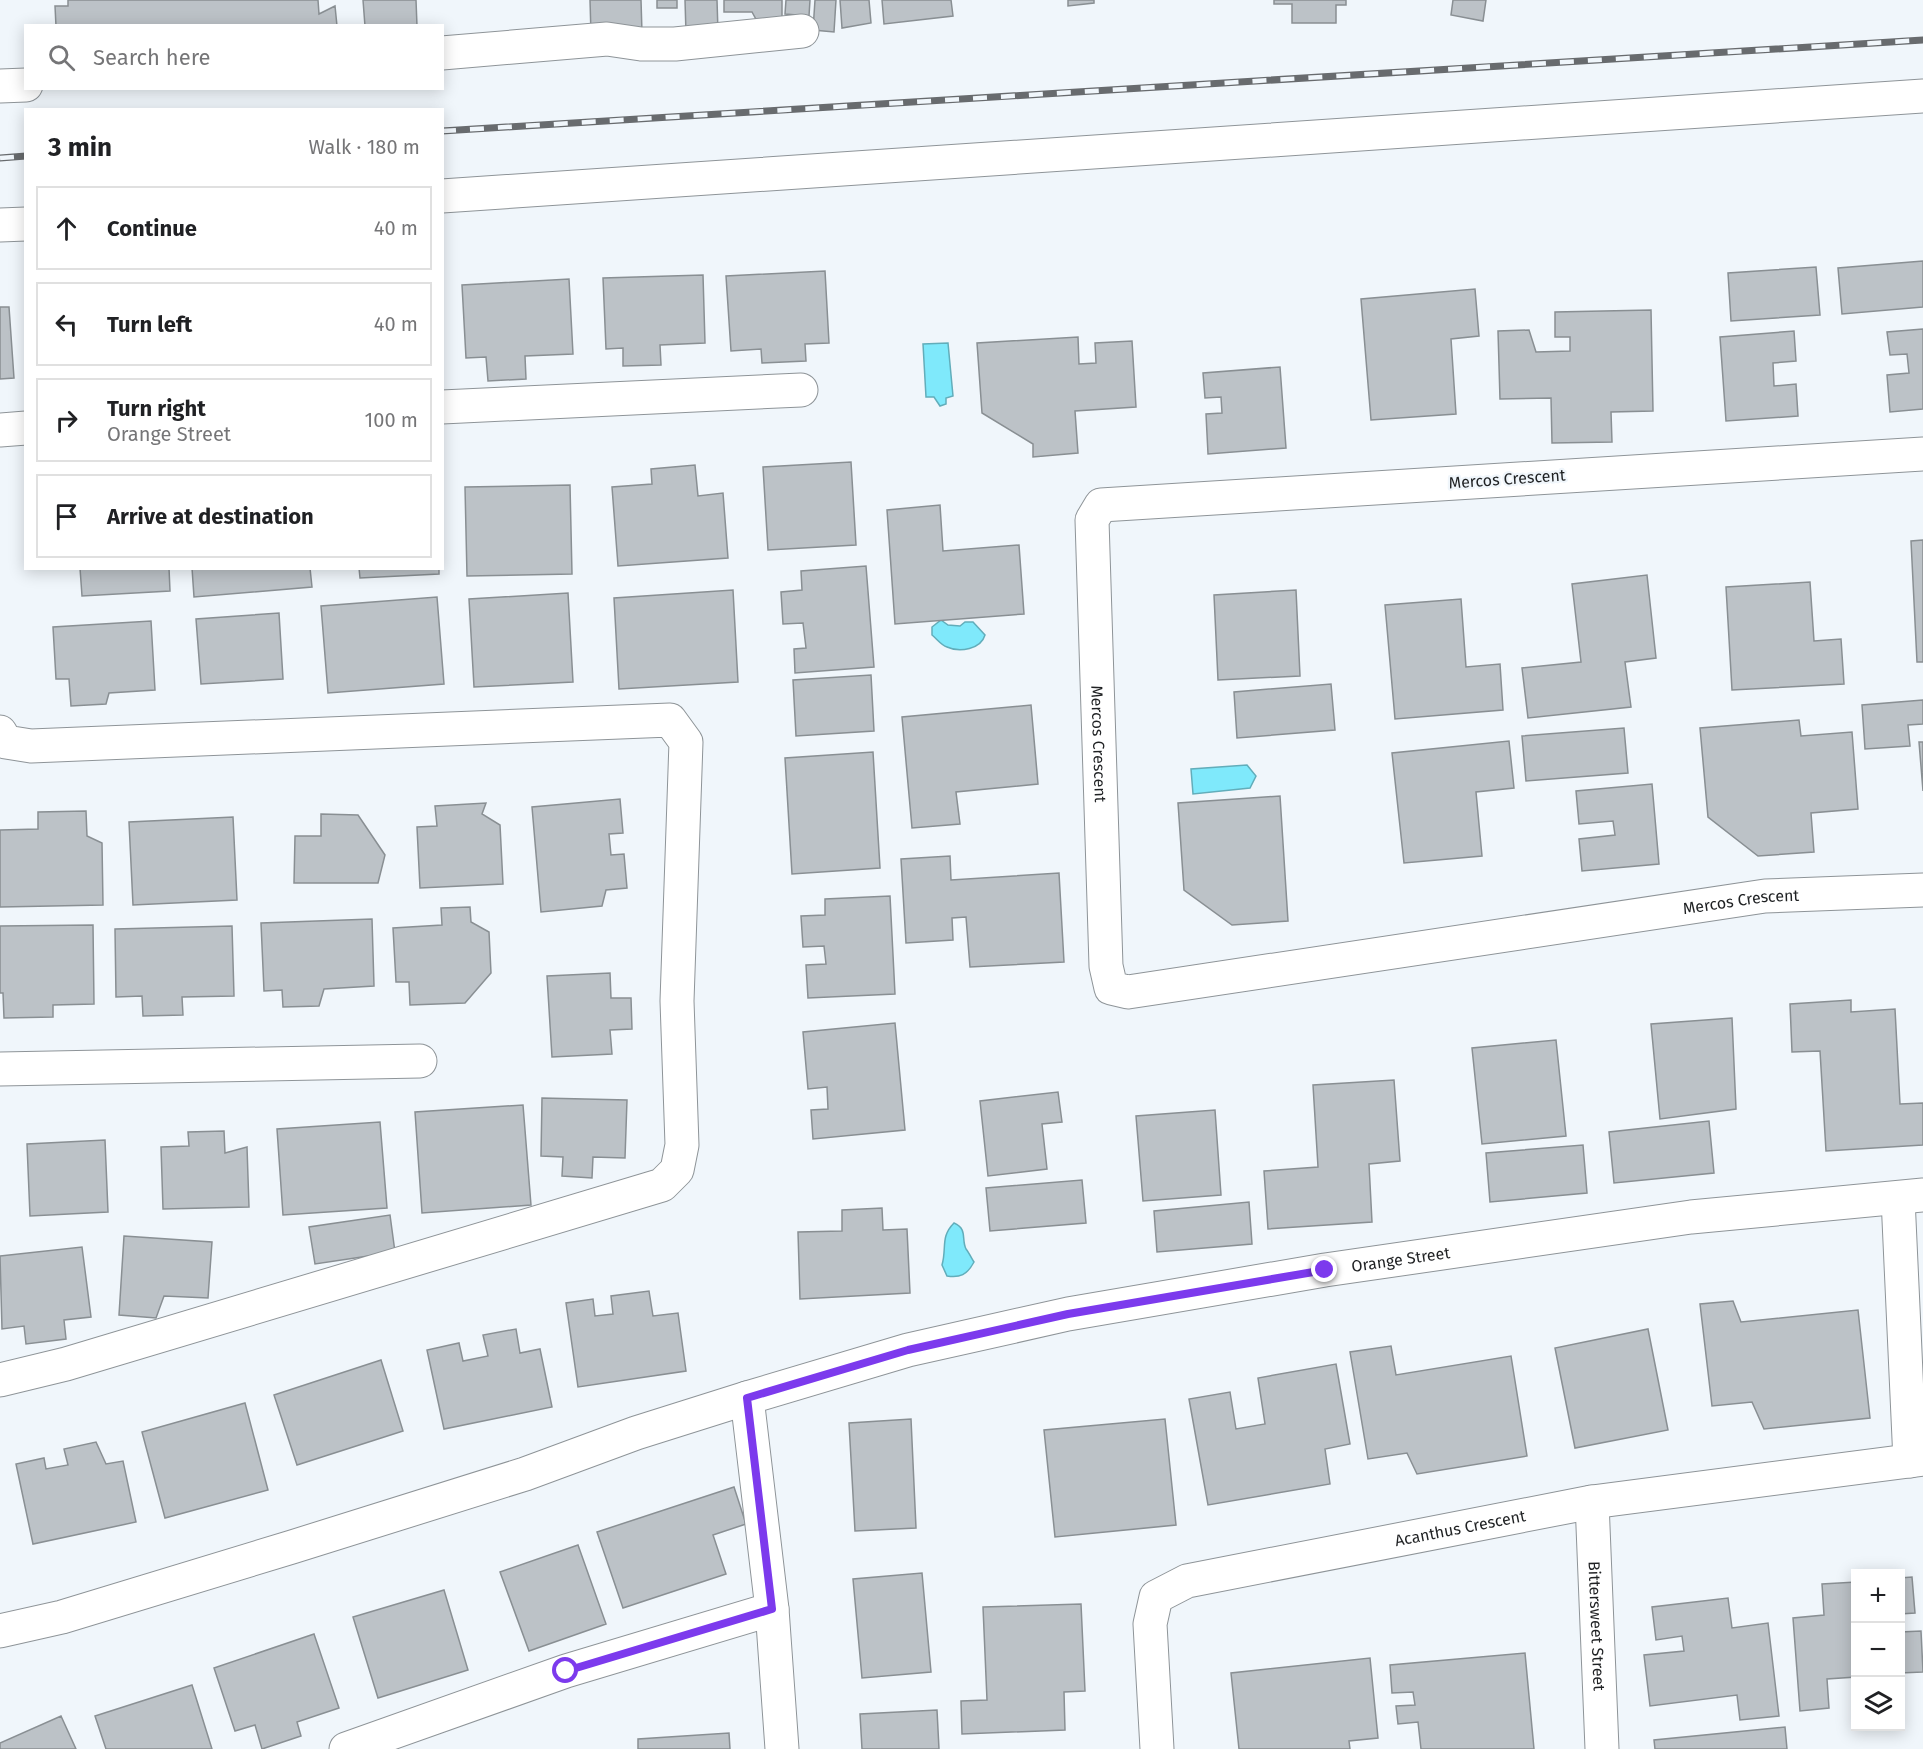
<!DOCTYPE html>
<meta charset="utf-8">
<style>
:root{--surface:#fff;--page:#f6f6f6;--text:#202124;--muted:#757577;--line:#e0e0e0}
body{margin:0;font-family:"Fira Sans",sans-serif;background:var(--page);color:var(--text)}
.controls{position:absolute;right:18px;bottom:18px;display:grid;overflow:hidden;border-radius:0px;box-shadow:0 3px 15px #0003}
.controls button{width:54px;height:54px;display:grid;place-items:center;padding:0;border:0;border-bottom:2px solid var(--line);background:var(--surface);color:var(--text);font:30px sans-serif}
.stop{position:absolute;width:18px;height:18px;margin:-14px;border:4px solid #7c3aed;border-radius:50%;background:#fff}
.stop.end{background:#7c3aed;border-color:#fff;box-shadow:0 2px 6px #0008}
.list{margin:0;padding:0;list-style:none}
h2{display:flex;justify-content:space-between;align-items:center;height:78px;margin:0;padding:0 24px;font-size:26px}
h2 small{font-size:20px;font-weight:400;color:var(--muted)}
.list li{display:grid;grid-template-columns:39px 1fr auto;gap:18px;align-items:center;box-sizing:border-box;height:84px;margin:0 12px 12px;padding:0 12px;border:2px solid var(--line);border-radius:0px}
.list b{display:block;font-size:22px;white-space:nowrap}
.list p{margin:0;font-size:20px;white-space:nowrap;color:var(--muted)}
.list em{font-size:20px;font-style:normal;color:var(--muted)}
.icon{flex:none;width:33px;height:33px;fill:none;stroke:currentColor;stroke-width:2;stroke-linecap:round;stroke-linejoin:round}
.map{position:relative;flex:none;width:1923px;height:1749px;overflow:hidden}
.search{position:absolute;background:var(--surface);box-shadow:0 3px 15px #0003;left:24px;top:24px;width:420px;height:66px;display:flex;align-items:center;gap:15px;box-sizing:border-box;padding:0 21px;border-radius:0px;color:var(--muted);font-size:22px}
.panel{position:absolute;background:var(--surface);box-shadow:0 3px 15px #0003;left:24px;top:108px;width:420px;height:462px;border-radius:0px}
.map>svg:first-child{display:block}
</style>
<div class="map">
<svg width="1923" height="1749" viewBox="0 0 1923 1749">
<rect width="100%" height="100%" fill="#f0f6fb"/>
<path fill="#7fe9fb" stroke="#62adba" stroke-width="1.5" d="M948,343L953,396L946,398V404L940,406L934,397H926L923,344Z
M941,620L948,625L960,626L965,622H973L985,635C981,649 960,653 947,647C941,645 937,639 932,635V627Z
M1247,765L1256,776L1250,788L1193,794L1191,769Z
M954,1223C968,1229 961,1239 966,1249C969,1253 971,1257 974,1262C967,1275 960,1278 947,1276L942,1265C947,1248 940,1237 954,1223Z"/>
<path fill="#bcc2c7" stroke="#898f93" stroke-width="1.5" d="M68,0H318L319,14L335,6L337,26H56L55,6H68Z
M363,0H416L417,26H365Z
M590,0H641L642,33L591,34Z
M657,0H677V8H657Z
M685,0H717L718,32L686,33Z
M724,0H782V21H757L752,12H724Z
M786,0H810L809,16L785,14Z
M815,0H836L834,32L813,30Z
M840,0H869L871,23L842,28Z
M882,0H951L953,16L884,24Z
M1068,0H1094V3L1068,6Z
M1274,0H1346V5H1336V23H1292V4H1274Z
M1453,0H1486L1483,21L1451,15Z
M1923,261V307L1842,314L1838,268Z
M1816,267L1820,315L1731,321L1728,273Z
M825,271L829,343L805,344L806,361L762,363L761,349L731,351L726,276Z
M703,275L705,343L660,345L661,365L623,366V348L606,349L603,278Z
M569,279L573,354L525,356L526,379L488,381L486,357L466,358L462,285Z
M1475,289L1479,336L1451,339L1456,414L1371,420L1361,299Z
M0,307H9L14,378L0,379Z
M1651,310L1653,411L1611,412L1612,442L1552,443L1551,398L1500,399L1498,331L1529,330L1536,352L1570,351V337H1555V312Z
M1923,329V409L1890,412L1887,375L1909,373L1907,354L1890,355L1887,332Z
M1794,331L1796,361L1773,363L1774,386L1796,384L1798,416L1726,421L1720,337Z
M1078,337L1079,364L1096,363L1095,343L1132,341L1136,407L1075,411L1078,453L1033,457V444L982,413L977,343Z
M1280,367L1286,448L1208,454L1206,414L1222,413L1221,397L1205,398L1203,373Z
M851,462L856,545L768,550L763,467Z
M695,465L698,496L723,493L728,558L618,566L612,487L652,484L651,469Z
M570,485L572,574L467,576L465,487Z
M940,505L943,551L1019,545L1024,614L895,624L887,510Z
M1923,540V662H1917L1911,541Z
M866,566L874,667L795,673L794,649L806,648L803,623L783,624L781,592L802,590L801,571Z
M80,568H169L170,591L82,596Z
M192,568H310L312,587L194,597Z
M359,568H439V574L360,578Z
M1647,575L1656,658L1625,662L1631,707L1528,718L1522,668L1581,662L1572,584Z
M1810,582L1814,641L1841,639L1844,684L1732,690L1726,587Z
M733,590L738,682L619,689L614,598Z
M1296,590L1300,676L1218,680L1214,595Z
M568,593L573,682L474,687L469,599Z
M437,597L444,684L328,693L321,606Z
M1461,599L1466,667L1500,664L1503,710L1395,719L1385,605Z
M279,613L283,679L201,684L196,619Z
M151,621L155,690L109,693L106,704L71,706L69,679H56L53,627Z
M871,675L874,731L796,736L793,680Z
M1331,684L1335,730L1237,738L1234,692Z
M1923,700V724L1908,725L1910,746L1865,749L1862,705Z
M1031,705L1038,784L956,792L960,824L912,828L902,717Z
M1799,720L1801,736L1852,732L1858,809L1811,813L1814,852L1758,856L1708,817L1700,728Z
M1624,728L1628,773L1526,781L1522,736Z
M1509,741L1514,788L1476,792L1482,856L1404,863L1392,753Z
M1919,742H1923V791Z
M873,752L880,868L792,874L785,758Z
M1652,784L1659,864L1582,871L1579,839L1615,835L1613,821L1579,824L1576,791Z
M1280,796L1288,921L1232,925L1184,890L1178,803Z
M620,799L623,833L609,834L611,855L624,854L627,888L606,890L602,906L541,912L532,807Z
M486,803L482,814L500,825L503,884L420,888L417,827L437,826L435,806Z
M86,811L87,836L102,843L103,905L0,907V830L38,829V812Z
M321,814L358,815L385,855L378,883H294L295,836H321Z
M233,817L237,900L133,905L129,822Z
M950,856L951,880L1059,873L1064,962L970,967L966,917L952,918L953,940L906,943L901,859Z
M890,896L895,994L808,998L806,965L826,964L824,946L803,947L801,916L825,915V899Z
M470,907L471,922L489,932L491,973L465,1003L410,1005L409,982H396L393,928L442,925L441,908Z
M372,919L374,986L324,989L319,1006L283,1007L282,990L264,991L261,923Z
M93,925L94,1004L53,1005V1017L4,1018L3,993H0V926Z
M232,926L234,996L182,997L183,1015L143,1016L142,996L116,997L115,929Z
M610,973L611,998H631L632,1029L610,1030L612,1054L552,1057L547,976Z
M1851,1000V1012L1895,1009L1900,1104L1923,1103V1145L1826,1151L1820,1051L1792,1052L1790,1004Z
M1732,1018L1736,1109L1660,1119L1651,1024Z
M895,1023L905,1130L813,1139L811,1110L828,1109L827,1087L808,1089L803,1032Z
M1556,1040L1566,1136L1482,1144L1472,1048Z
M1394,1080L1400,1161L1369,1164L1372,1222L1268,1229L1264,1171L1318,1167L1313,1085Z
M1058,1092L1062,1122L1042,1124L1047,1169L988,1176L980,1101Z
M542,1098L627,1100L625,1158L593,1157L592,1178L562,1176L563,1157L541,1156Z
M523,1105L531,1205L422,1213L415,1112Z
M1215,1110L1221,1195L1143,1201L1136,1116Z
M1709,1121L1714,1173L1614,1183L1609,1132Z
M380,1122L387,1208L283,1215L277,1129Z
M224,1131L225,1153L247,1147L249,1207L163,1209L161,1147L189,1146L188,1132Z
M105,1140L108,1212L30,1216L27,1144Z
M1583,1145L1587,1193L1490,1202L1486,1153Z
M1082,1180L1086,1223L990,1231L986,1188Z
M1249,1202L1252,1244L1157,1252L1154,1211Z
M882,1208L883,1230L907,1229L910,1293L800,1299L798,1232L842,1231V1210Z
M390,1215L395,1252L315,1264L309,1227Z
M124,1236L212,1242L208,1298L164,1296L156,1318L119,1315Z
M82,1247L91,1317L64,1320L66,1339L26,1344L24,1326L2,1329L0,1256Z
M649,1291L653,1316L678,1313L686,1371L578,1387L566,1303L593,1299L595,1316L613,1314L611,1296Z
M1733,1301L1741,1322L1858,1310L1870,1418L1764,1429L1752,1402L1712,1406L1700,1304Z
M516,1329L520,1353L540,1349L552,1407L444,1429L427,1350L459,1343L463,1361L488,1356L483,1335Z
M1648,1329L1668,1430L1575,1448L1555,1348Z
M1391,1346L1396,1375L1511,1356L1527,1456L1417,1474L1407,1453L1368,1459L1350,1352Z
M381,1360L403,1431L297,1465L274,1395Z
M1336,1364L1350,1444L1325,1449L1330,1484L1208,1505L1189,1399L1230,1392L1236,1429L1265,1424L1258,1378Z
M245,1403L268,1490L165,1518L142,1432Z
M911,1419L916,1528L855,1531L849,1423Z
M1165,1419L1176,1525L1055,1537L1044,1430Z
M96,1442L106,1464L123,1461L136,1522L33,1544L16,1464L44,1458L46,1469L68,1465L64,1449Z
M734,1487L746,1524L713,1535L726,1574L623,1608L597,1532Z
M578,1545L606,1624L529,1651L500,1572Z
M922,1573L931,1672L862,1678L853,1579Z
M1912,1577L1915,1613L1900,1614V1578Z
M1856,1582V1677L1827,1679L1829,1708L1800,1711L1793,1618L1824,1615L1822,1584Z
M444,1590L468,1670L378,1698L353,1617Z
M1728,1598L1732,1628L1768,1623L1779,1716L1740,1720L1737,1695L1650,1706L1644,1655L1684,1651L1682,1636L1656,1640L1652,1607Z
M1081,1604L1085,1691L1064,1692L1065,1730L962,1734L961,1701L987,1700L983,1607Z
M1921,1631L1923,1672L1900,1673V1632Z
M314,1634L339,1708L297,1722L301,1736L262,1749L255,1725L235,1731L214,1668Z
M1525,1653L1534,1749H1421L1418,1722L1398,1724L1396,1706L1415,1705L1413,1692L1392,1693L1390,1665Z
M1370,1658L1378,1738L1349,1741L1350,1749H1239L1231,1673Z
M192,1685L212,1749H106L95,1716Z
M937,1710L939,1749H862L860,1714Z
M61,1716L76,1749H0V1743Z
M1785,1727L1787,1749H1655L1654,1740Z
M729,1733L730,1749H638V1739Z"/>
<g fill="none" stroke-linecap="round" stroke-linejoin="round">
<g stroke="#8e9498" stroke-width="35">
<g id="minor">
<path d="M442,53L607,39L641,44H675L802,31"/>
<path d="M0,86L26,85"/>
<path d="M442,196L1923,96"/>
<path d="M0,225L26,224"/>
<path d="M442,407L801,390"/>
<path d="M0,430L26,428"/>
<path id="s1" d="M1923,454L1101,505L1092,520L1106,966L1111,988L1128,992L1765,896L1923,890"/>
<path d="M0,732L6,742L31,746L670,720L686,742L677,1001L682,1145L677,1170L662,1185L66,1364L0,1380"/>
<path d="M0,1069L420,1061"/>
<path d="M1898,1198L1910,1461"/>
<path d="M747,1398L772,1609L782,1749"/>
<path id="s2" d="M1592,1502L1602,1749"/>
<path id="s3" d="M0,1631L62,1617L292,1547L525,1474L636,1433L747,1398L908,1350L1068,1314L1325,1270L1691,1217L1923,1195"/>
<path d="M346,1749L566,1671L772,1609"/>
<path id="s4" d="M1157,1749L1150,1624L1156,1597L1187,1581L1592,1502L1923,1459"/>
</g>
</g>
<use href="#minor" stroke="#fff" stroke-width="33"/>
<g stroke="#686b6e" stroke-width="7">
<path id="rail" d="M442,131L1923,40
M0,158L26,156"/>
</g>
<use href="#rail" stroke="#f0f6fb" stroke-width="4.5" stroke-dasharray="14" stroke-linecap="butt"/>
</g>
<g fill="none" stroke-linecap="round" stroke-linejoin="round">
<path stroke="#7c3aed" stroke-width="8" d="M566,1671L772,1609L747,1398L908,1350L1068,1314L1325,1270"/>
</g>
<g text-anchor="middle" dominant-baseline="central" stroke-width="4.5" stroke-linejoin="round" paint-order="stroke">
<g font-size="16" fill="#1f2123" stroke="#f0f6fb">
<text transform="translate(1507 479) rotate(-4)">Mercos Crescent</text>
<text stroke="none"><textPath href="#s1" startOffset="1065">Mercos Crescent</textPath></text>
<text stroke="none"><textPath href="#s1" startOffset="1947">Mercos Crescent</textPath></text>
<text stroke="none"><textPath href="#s3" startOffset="1452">Orange Street</textPath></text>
<text stroke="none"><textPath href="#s4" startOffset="466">Acanthus Crescent</textPath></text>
<text stroke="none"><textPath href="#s2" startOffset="124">Bittersweet Street</textPath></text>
</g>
</g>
</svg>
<div class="controls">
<button>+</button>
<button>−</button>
<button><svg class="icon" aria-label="layers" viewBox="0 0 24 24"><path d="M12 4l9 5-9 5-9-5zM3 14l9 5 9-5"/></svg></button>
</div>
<div class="stop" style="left:566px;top:1671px"></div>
<div class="stop end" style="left:1325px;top:1270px"></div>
<div class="search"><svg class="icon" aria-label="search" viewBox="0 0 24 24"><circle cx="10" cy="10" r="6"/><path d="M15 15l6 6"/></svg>Search here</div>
<section class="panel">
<h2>3 min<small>Walk · 180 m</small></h2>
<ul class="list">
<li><svg class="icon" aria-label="ahead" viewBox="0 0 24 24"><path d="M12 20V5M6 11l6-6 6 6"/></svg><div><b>Continue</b></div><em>40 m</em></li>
<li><svg class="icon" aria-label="left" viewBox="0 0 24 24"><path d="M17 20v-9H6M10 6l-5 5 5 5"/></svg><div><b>Turn left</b></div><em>40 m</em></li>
<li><svg class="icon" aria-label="right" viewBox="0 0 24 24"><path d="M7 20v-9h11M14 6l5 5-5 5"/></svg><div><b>Turn right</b><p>Orange Street</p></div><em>100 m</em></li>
<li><svg class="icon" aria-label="arrive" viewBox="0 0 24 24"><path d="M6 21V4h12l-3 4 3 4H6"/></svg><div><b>Arrive at destination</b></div></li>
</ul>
</section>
</div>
